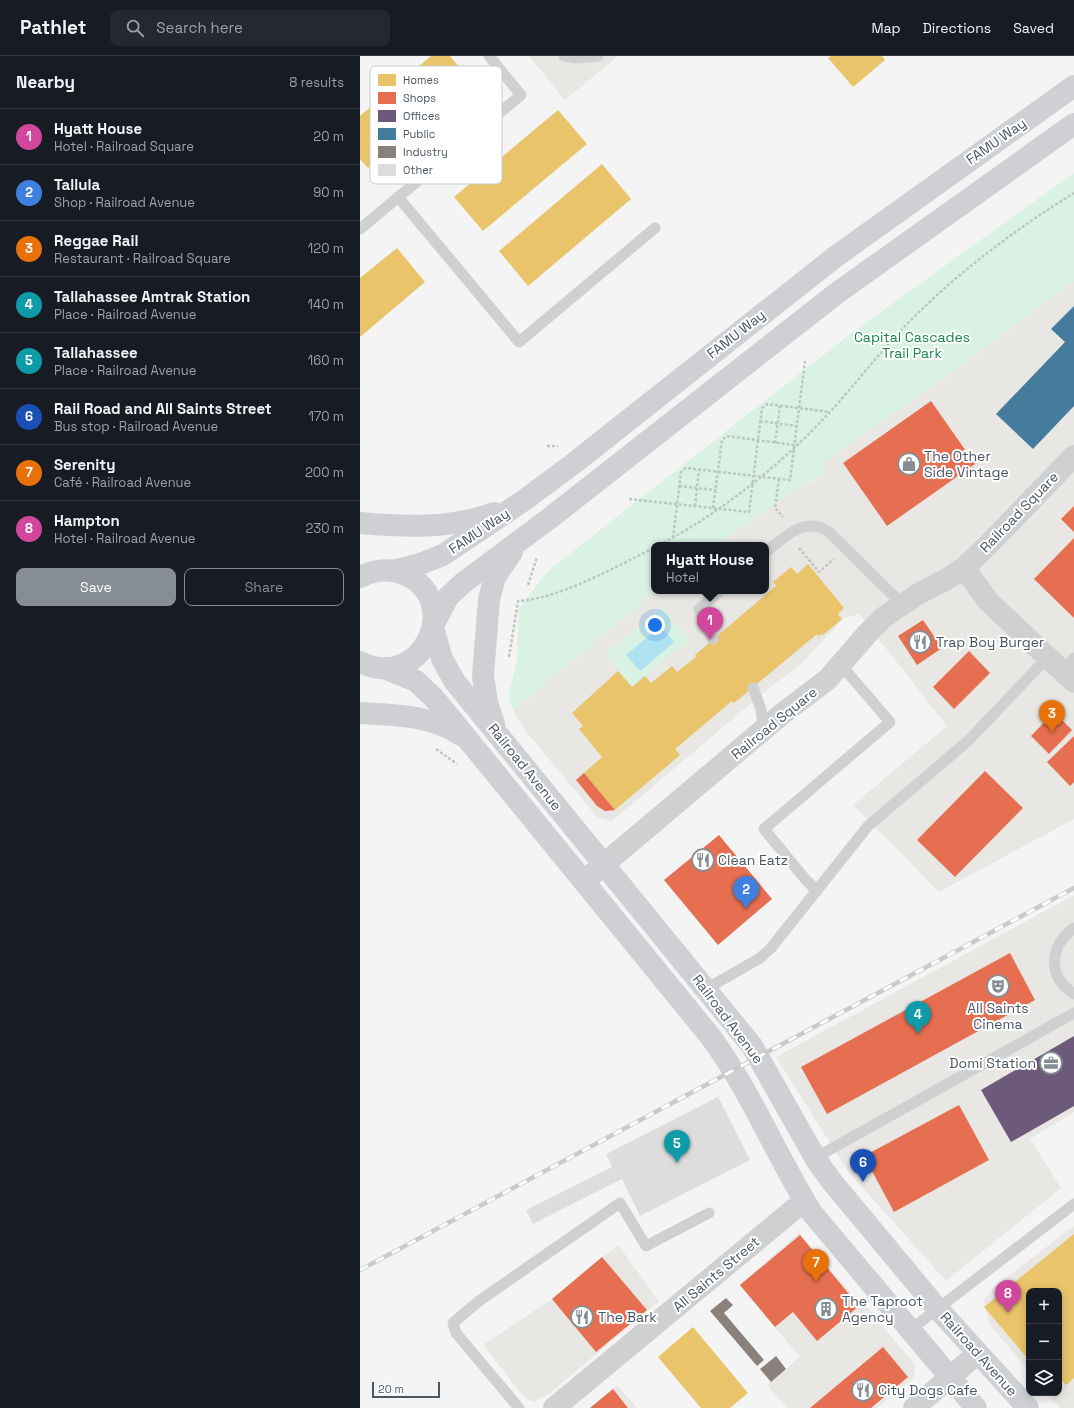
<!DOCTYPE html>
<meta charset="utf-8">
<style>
:root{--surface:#171b24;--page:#242831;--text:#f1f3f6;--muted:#9ea1a6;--line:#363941;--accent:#868d94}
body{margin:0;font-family:"Space Grotesk",sans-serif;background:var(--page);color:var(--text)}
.controls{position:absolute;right:12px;bottom:12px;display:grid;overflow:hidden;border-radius:8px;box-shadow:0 2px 10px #0003}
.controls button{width:36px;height:36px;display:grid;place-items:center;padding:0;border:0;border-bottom:1px solid var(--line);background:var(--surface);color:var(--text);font:20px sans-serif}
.scale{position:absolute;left:12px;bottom:10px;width:68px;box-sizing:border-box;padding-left:4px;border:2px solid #4a5661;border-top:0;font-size:11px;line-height:14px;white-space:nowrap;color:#4a5661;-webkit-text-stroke:3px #fff;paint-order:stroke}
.you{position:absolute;left:295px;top:569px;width:14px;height:14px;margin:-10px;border:3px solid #fff;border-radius:50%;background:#1a73e8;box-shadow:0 0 0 6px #1a73e833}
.badge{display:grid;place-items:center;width:26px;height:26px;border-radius:50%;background:var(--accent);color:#fff;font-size:13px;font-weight:700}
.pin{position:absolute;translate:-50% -33px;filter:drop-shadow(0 1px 2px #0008)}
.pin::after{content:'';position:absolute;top:21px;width:14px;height:12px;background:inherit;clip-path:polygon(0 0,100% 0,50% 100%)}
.popup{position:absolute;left:291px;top:486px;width:118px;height:52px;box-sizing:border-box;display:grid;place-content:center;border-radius:8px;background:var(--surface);filter:drop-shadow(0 1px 3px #0005);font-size:13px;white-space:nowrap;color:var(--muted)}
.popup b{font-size:15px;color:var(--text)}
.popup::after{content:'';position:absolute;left:50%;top:100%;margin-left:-8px;border:8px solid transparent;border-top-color:var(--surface)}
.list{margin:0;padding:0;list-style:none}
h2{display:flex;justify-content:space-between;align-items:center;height:52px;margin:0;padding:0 16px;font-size:17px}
h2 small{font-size:13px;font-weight:400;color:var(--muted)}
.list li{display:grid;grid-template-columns:26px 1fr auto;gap:12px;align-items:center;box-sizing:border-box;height:56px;padding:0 16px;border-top:1px solid var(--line)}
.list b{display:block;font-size:15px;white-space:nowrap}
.list p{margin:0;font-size:13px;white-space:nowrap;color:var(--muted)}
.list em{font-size:13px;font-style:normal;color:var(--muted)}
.actions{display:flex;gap:8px;padding:12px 16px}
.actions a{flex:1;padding:9px 0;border:1px solid var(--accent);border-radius:8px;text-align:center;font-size:14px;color:var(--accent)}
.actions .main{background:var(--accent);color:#fff}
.icon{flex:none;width:22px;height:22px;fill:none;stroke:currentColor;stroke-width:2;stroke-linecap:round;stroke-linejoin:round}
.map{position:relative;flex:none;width:714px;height:1352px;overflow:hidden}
header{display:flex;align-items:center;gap:24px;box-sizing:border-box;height:56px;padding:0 20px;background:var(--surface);border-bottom:1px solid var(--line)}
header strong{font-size:19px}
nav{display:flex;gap:22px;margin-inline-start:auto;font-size:14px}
.search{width:280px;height:36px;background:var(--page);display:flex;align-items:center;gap:10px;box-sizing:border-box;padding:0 14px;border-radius:8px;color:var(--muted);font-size:15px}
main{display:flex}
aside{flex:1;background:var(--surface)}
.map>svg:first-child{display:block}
</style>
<header>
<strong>Pathlet</strong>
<div class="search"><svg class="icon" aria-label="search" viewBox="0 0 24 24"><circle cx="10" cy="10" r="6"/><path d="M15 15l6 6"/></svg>Search here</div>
<nav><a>Map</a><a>Directions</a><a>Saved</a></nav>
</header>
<main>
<aside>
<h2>Nearby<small>8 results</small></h2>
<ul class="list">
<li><span class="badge" style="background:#d1479c">1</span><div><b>Hyatt House</b><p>Hotel · Railroad Square</p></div><em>20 m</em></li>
<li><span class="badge" style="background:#3f7fe0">2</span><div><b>Tallula</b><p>Shop · Railroad Avenue</p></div><em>90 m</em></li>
<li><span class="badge" style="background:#e8710a">3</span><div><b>Reggae Rail</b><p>Restaurant · Railroad Square</p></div><em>120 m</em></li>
<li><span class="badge" style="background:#0f9aa8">4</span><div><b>Tallahassee Amtrak Station</b><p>Place · Railroad Avenue</p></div><em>140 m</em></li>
<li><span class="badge" style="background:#0f9aa8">5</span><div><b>Tallahassee</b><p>Place · Railroad Avenue</p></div><em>160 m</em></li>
<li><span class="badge" style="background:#1a4fb4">6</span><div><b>Rail Road and All Saints Street</b><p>Bus stop · Railroad Avenue</p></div><em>170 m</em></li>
<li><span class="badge" style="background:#e8710a">7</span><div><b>Serenity</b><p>Café · Railroad Avenue</p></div><em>200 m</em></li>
<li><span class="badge" style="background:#d1479c">8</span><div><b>Hampton</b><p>Hotel · Railroad Avenue</p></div><em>230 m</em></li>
</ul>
<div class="actions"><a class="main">Save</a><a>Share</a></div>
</aside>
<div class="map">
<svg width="714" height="1352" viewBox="0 0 714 1352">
<rect width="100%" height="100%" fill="#f4f4f4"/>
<path fill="#e8e7e3" d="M169,0H258L205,44Z
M714,225V763L579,836L493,749L587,670L499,558L484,562L442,607L408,633L252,765L238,762L165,674L153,654L296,535H406V489H358L423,441L467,417L460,408L580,325Z
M714,839V1056L670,1083L701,1132L586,1225L487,1114L416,1001Z
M714,1170V1352H700L687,1337H699V1235H669V1315L629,1268L624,1245L634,1231Z
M439,1177L495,1242L508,1252L554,1308L555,1313L553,1323L517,1352H427L407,1329L440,1301L379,1229Z
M258,1189L299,1245L190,1337L174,1346L166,1343L123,1289L192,1243Z
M257,1329L277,1352H230Z"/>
<path fill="#d9f2e3" d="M714,117V225L580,325L461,408L467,416L422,442L358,489H294V535H296L153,654L150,645L149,637L157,604L159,552L188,515L490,278Z
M302,551L329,584L272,631L245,598Z"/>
<path fill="#aee2f0" d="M301,570L314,586L280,615L266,599Z"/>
<path fill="#e9c46a" d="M71,0H90L111,25L8,112L0,103V60Z
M471,0H522L525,4L493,31L468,2Z
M198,54L227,88L123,175L94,141Z
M242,108L271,143L168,230L139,195Z
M37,192L65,226L0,281V222Z
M448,508L484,552L478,558L482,563L463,579L462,578L458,580L457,578L374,647L372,645L315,693L320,699L255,754L224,717L242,701L219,673L223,670L212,657L258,615L272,631L285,620L291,627L312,610L317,616L336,601L335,599L416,530L413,526L431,511L437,518Z
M714,1178V1322L706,1329L699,1321V1235H669V1304L624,1251Z
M333,1271L388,1337L370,1352H341L298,1301Z"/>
<path fill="#e76f51" d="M571,345L615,408L527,470L483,407Z
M714,450V476L701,463Z
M714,482V562L674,523Z
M563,564L582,592L557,609L538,580Z
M609,595L630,617L594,653L573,631Z
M694,656L712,674L689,698L671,680Z
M714,680V726L710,730L687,706Z
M625,715L663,752L595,821L557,784Z
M224,717L255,754L245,755L237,750L216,724Z
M359,779L412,843L358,889L304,824Z
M650,897L675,944L467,1058L441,1011Z
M599,1049L629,1104L534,1156L504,1100Z
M440,1179L499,1250L457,1285L433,1256L415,1271L380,1229Z
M242,1201L287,1254L236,1296L192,1243Z
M523,1291L548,1321L511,1352H450Z
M253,1333L268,1352H230Z"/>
<path fill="#6d597a" d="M714,980V1050L651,1086L621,1034Z"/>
<path fill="#457b9d" d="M714,250V350L673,393L636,358L705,286L691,273Z"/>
<path fill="#8a817c" d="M366,1242L373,1249L364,1257L404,1304L397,1310L350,1255Z
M416,1300L426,1313L411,1326L400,1313Z"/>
<path fill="#ddddde" d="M358,1041L390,1104L280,1160L262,1123L173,1168L166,1154L252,1111L246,1098Z"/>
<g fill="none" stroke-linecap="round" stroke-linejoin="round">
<path stroke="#bcc7c4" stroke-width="2.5" stroke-dasharray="3 2" stroke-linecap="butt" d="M400,365L436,370
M415,387L420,350
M187,390H198
M419,423L415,452L423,461
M319,430L356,434
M269,443L389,456L402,352L407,348L470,356
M335,450L339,414
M353,452L362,384L367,380L434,389
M313,482L321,416L326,412L430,424L445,305
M299,489C361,457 423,407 470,356C498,325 523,292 552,263C601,214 656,173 714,137
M439,492L459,516L474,503
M168,529L177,501
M149,601L158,545C199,543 257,510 294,492
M76,693L97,708"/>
<path stroke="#ced0d2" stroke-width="11" d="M204,0L217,2L238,0
M38,141L159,286L295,172
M0,173L161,39L129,0
M406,496C423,482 446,459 469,476L542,548
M353,583L347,574L339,553L360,535
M702,615L714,602
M393,632L401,653L403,674
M457,835L446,824L404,773L530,666L481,609
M714,872C689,891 687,920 714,938
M346,933L400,902L411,892L508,770L608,685L688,601
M455,1102L714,957
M550,1274L714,1148
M159,1352L96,1277L93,1267L119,1245L260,1147L286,1190L349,1157"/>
<path stroke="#ced0d2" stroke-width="22" d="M604,512L628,545L714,626
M224,825L422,658L468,623L507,578L524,561L558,538L587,523L604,512L630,487L714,400
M194,1352L444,1145
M554,1352L617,1298"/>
<path stroke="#ced0d4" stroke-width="22" d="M0,467C45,471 92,473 134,457
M33,515L60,508L83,499L163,445L213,408L475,201L714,30
M0,521C14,514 29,512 44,518C105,544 62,637 0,606
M74,568L88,541L103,527L190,462L477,237L714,68
M73,572L82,603L95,626L392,990L457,1105L473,1127L577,1252L668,1352
M24,612L56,625L74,642L350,980C390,1034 416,1099 452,1157L616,1352
M0,657C35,659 70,659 101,679
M134,668L127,646L123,620L129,543L135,521L152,496"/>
<g stroke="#c9cacc" stroke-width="4.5">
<path id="rail" d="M0,1214L714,832"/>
</g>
<use href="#rail" stroke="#fff" stroke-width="3" stroke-dasharray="9" stroke-linecap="butt"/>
</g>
<defs>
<g id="shop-ring" transform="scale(1.15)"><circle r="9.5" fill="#fff" stroke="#868d94" stroke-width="1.5"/><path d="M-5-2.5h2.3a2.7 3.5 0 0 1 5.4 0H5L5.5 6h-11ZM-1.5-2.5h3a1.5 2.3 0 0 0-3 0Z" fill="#868d94"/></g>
<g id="restaurant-ring" transform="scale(1.15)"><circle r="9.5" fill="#fff" stroke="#868d94" stroke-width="1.5"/><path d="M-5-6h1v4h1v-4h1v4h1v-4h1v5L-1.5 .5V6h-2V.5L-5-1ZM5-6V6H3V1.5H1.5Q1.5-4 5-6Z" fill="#868d94"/></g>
<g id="theatre-ring" transform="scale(1.15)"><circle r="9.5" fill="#fff" stroke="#868d94" stroke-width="1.5"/><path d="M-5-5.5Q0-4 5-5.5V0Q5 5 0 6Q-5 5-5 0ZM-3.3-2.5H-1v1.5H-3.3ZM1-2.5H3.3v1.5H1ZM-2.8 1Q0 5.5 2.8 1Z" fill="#868d94"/></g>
<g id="office-ring" transform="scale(1.15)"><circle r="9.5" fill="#fff" stroke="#868d94" stroke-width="1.5"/><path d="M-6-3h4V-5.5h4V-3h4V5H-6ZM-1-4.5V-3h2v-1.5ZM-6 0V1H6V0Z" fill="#868d94"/></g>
<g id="building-ring" transform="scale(1.15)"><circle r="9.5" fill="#fff" stroke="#868d94" stroke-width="1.5"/><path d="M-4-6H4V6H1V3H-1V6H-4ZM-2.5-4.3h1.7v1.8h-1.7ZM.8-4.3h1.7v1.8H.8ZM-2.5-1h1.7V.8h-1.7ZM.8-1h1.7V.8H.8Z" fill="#868d94"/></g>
</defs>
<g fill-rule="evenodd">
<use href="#shop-ring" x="549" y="408"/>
<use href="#restaurant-ring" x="560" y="586"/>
<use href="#restaurant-ring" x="343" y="804"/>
<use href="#theatre-ring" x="638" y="930"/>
<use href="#office-ring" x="691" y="1007"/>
<use href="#building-ring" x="466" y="1253"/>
<use href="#restaurant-ring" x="222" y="1261"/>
<use href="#restaurant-ring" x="503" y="1334"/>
</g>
<g text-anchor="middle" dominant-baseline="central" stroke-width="4" stroke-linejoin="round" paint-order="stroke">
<g font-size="14" fill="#4a5661" stroke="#fff">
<text transform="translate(636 85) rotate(-35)">FAMU Way</text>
<text transform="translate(376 278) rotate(-38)">FAMU Way</text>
<text transform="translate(659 456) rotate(-46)">Railroad Square</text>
<text transform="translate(119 475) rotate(-34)">FAMU Way</text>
<text transform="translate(414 667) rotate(-39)">Railroad Square</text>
<text transform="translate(165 711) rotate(51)">Railroad Avenue</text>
<text transform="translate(368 963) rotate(53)">Railroad Avenue</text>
<text transform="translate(356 1218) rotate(-40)">All Saints Street</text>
<text transform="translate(619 1298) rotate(48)">Railroad Avenue</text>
</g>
<g font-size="14" fill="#17864f" stroke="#fff">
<text x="552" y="281">Capital Cascades<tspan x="552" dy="16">Trail Park</tspan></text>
</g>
<g font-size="14" fill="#4a5661" stroke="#fff" text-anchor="start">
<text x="564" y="400">The Other<tspan x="564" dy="16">Side Vintage</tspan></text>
<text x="576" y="586">Trap Boy Burger</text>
<text x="358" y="804">Clean Eatz</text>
<text x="638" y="952" text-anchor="middle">All Saints<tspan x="638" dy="16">Cinema</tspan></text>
<text x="676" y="1007" text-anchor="end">Domi Station</text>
<text x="482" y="1245">The Taproot<tspan x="482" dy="16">Agency</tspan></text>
<text x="238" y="1261">The Bark</text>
<text x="518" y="1334">City Dogs Cafe</text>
</g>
</g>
<rect x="10" y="10" width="132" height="118" rx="6" fill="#fff" stroke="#c9ccd0" stroke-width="1"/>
<rect x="18" y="18" width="18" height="12" fill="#e9c46a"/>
<rect x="18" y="36" width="18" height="12" fill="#e76f51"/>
<rect x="18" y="54" width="18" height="12" fill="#6d597a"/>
<rect x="18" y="72" width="18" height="12" fill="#457b9d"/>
<rect x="18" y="90" width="18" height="12" fill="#8a817c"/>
<rect x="18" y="108" width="18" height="12" fill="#ddddde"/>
<g font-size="11" fill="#4a5661">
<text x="43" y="28">Homes</text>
<text x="43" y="46">Shops</text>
<text x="43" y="64">Offices</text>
<text x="43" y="82">Public</text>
<text x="43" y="100">Industry</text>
<text x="43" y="118">Other</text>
</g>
</svg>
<div class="controls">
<button>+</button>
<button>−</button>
<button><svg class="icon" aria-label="layers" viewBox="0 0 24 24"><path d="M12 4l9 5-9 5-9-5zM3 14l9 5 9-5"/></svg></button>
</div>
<div class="scale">20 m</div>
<div class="you"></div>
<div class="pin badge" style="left:350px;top:584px;background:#d1479c">1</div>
<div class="popup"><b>Hyatt House</b>Hotel</div>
<div class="pin badge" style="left:386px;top:853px;background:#3f7fe0">2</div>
<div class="pin badge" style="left:692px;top:677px;background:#e8710a">3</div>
<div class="pin badge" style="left:558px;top:978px;background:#0f9aa8">4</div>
<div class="pin badge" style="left:317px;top:1107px;background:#0f9aa8">5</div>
<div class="pin badge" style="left:503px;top:1126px;background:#1a4fb4">6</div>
<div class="pin badge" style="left:456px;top:1226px;background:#e8710a">7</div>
<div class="pin badge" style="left:648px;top:1257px;background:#d1479c">8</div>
</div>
</main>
